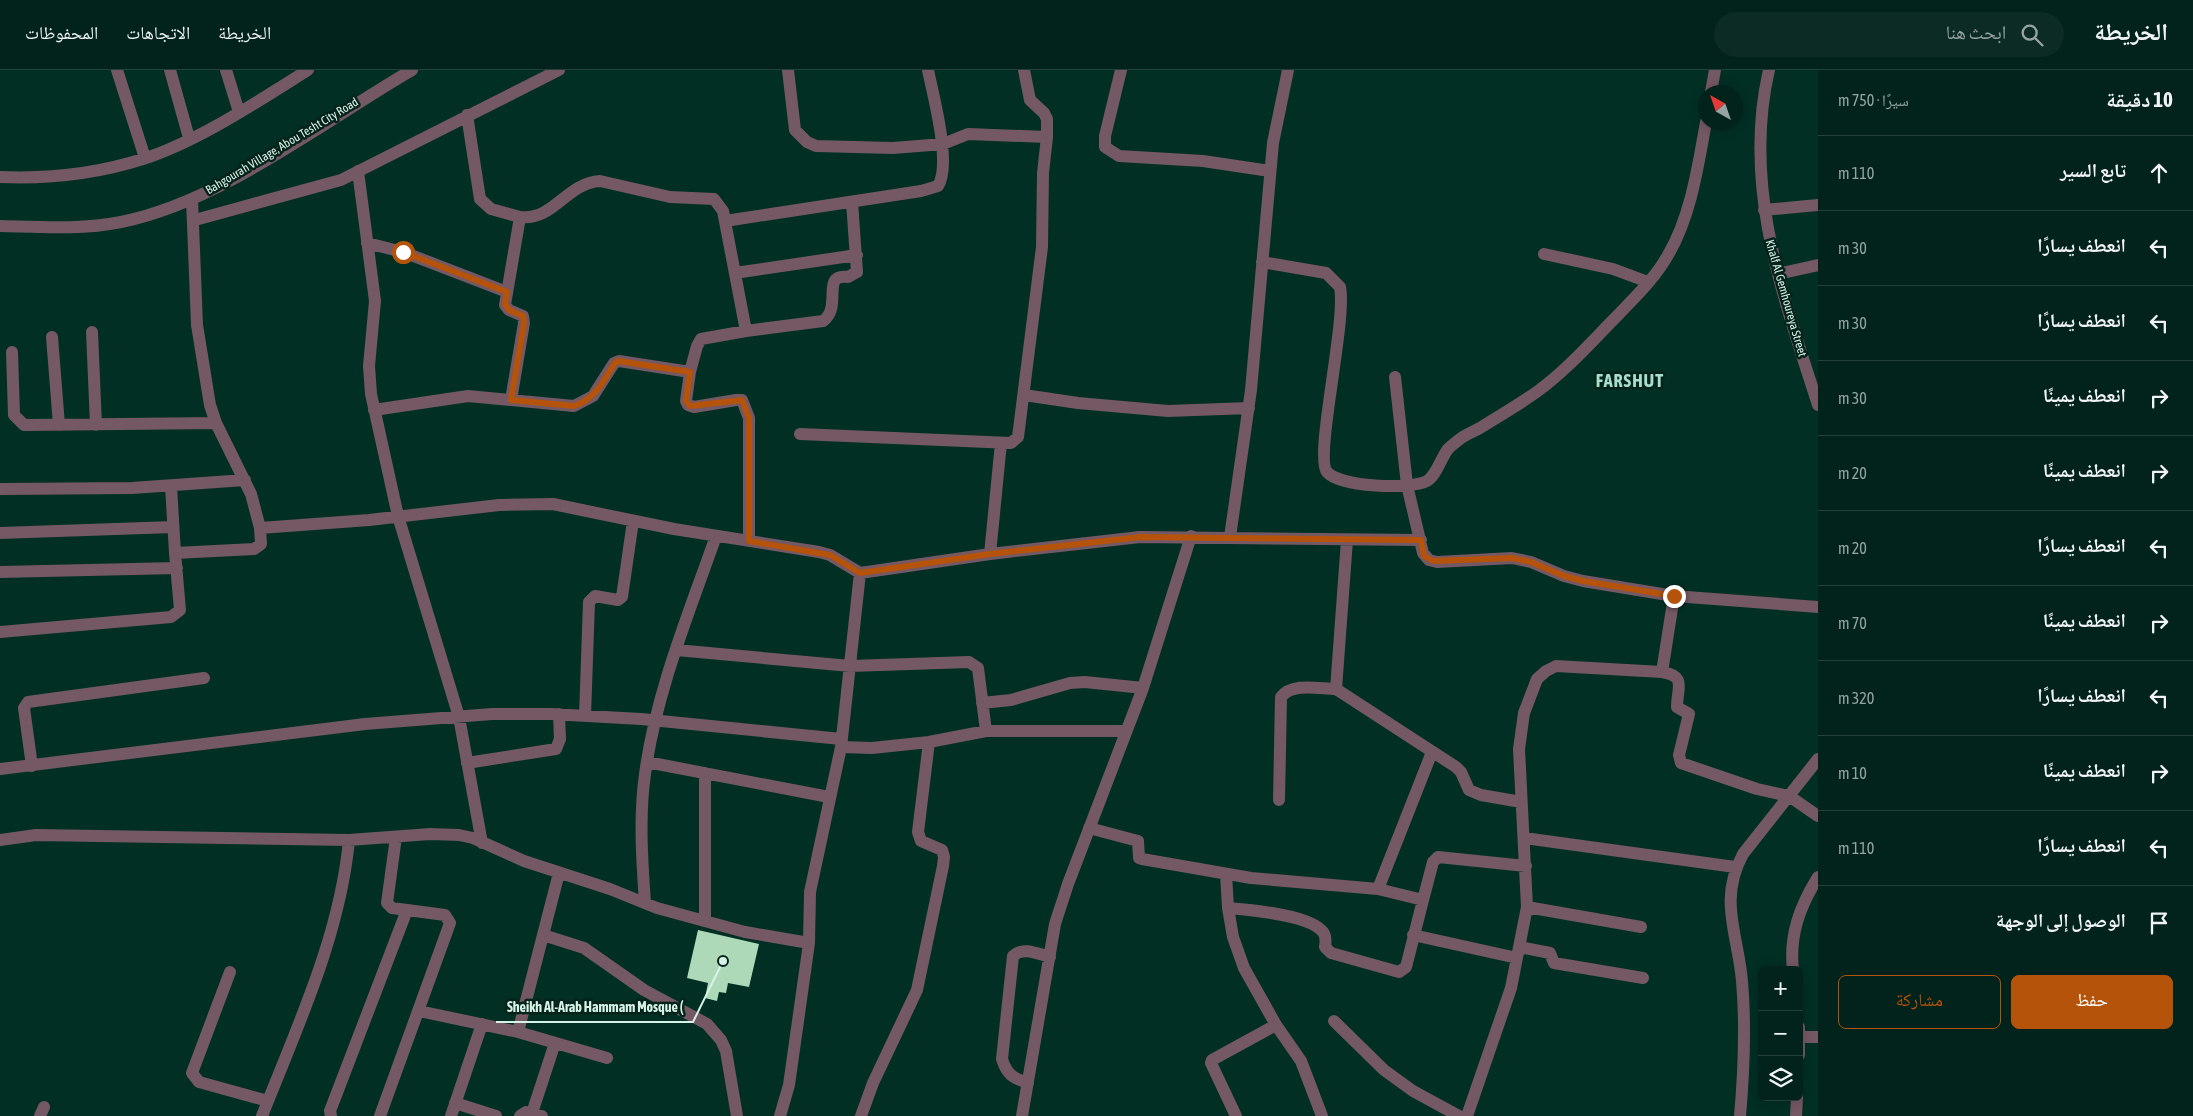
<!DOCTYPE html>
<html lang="ar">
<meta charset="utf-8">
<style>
:root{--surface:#01231b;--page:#0b2b24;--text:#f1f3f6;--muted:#96a4a3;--line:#23403a;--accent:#b45309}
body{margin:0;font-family:"Asap Condensed","Noto Naskh Arabic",sans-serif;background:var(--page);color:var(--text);direction:rtl}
.controls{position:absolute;right:15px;bottom:15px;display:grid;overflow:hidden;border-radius:8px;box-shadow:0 2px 12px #0003}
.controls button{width:45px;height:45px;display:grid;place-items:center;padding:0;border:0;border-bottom:1px solid var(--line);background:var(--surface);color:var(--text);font:25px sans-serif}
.compass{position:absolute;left:1698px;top:15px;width:45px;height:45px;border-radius:50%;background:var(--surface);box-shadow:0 2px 12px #0003;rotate:320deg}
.stop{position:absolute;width:15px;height:15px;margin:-11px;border:4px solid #b45309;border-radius:50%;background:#fff}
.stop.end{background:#b45309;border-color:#fff;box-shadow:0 1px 5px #0008}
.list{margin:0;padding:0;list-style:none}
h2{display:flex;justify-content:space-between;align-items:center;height:65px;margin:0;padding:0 20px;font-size:21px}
h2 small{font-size:16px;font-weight:400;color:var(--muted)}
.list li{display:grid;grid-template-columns:32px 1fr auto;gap:15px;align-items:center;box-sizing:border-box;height:75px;padding:0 20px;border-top:1px solid var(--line)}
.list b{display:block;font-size:19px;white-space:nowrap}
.list em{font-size:16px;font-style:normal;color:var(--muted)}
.actions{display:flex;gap:10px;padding:15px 20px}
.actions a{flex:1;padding:11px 0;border:1px solid var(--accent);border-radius:8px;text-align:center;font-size:18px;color:var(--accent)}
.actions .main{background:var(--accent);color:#fff}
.icon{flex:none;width:28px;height:28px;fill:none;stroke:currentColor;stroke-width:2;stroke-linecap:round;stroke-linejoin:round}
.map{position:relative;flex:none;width:1818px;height:1046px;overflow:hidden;direction:ltr}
header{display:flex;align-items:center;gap:30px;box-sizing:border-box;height:70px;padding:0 25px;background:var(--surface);border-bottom:1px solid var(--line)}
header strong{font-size:24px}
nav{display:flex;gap:28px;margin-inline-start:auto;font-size:18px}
.search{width:350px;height:45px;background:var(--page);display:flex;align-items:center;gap:12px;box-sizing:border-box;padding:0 18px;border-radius:28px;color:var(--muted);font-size:19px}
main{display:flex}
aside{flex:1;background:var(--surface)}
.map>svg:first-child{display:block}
</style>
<header>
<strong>الخريطة</strong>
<div class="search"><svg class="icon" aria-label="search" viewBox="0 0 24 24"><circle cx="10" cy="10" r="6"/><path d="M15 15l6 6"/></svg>ابحث هنا</div>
<nav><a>الخريطة</a><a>الاتجاهات</a><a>المحفوظات</a></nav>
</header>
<main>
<aside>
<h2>10 دقيقة<small>سيرًا · 750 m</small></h2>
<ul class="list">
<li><svg class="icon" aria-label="ahead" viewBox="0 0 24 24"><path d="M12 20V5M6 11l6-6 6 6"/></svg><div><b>تابع السير</b></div><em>110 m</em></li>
<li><svg class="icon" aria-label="left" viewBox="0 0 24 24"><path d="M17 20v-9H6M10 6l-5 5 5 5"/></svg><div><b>انعطف يسارًا</b></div><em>30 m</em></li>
<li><svg class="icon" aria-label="left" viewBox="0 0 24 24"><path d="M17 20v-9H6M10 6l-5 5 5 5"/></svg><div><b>انعطف يسارًا</b></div><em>30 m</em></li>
<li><svg class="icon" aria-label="right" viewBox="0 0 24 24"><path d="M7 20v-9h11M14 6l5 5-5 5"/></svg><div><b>انعطف يمينًا</b></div><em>30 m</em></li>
<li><svg class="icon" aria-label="right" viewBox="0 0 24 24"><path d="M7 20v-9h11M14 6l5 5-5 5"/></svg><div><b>انعطف يمينًا</b></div><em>20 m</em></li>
<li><svg class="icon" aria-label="left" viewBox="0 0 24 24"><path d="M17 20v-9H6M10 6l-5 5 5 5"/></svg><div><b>انعطف يسارًا</b></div><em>20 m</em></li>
<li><svg class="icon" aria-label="right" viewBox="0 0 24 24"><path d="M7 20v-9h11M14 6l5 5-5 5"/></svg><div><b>انعطف يمينًا</b></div><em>70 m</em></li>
<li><svg class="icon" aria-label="left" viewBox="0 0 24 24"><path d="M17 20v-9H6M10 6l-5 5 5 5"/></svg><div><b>انعطف يسارًا</b></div><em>320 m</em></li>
<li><svg class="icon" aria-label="right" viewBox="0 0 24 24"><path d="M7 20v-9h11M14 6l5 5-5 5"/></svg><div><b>انعطف يمينًا</b></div><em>10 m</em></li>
<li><svg class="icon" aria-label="left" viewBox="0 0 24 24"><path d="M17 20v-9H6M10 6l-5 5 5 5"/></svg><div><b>انعطف يسارًا</b></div><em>110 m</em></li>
<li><svg class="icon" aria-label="arrive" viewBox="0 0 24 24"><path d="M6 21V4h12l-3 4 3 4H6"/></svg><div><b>الوصول إلى الوجهة</b></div></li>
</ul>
<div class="actions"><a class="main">حفظ</a><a>مشاركة</a></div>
</aside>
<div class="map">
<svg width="1818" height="1046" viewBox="0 0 1818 1046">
<rect width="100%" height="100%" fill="#012f24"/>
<path fill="#aed9b8" d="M698,860L759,874L749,917L728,913L726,923L719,922L717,931L705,928L708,913L687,908Z"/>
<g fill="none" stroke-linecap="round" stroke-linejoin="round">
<path stroke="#745864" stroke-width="12" d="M117,0L145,88
M170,0L189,68
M226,0L239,42
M788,0L795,60L807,72L816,76L893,78L943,74L968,64L1047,67
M1121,0L1105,66V77L1119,86L1203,91L1270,101
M1769,0C1742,116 1783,226 1818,335
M1711,22L1715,0
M467,45L480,129L491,139L520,147L505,235L509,240L523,246L524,253L511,330
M358,101L375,231L369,296L371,324L398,446L459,647L482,773
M0,107C49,109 96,104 143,89C197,72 260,30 308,0
M192,129L197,255L210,335L216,353L251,424L260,458L369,450L499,435L553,434L674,459L819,482L830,485L860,503
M1764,140L1818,135
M520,147C554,151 566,113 600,111L670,127L714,129L723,141L746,261L701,269L697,276L690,302
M195,150L341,110L559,0
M725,151L921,121L938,116C952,94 933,25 928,0
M0,156C40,157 81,160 121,152C221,132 324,51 412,0
M367,173L403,182L507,222
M1544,184L1613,199L1648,212
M1262,192L1326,203L1340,217C1347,251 1314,387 1327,402C1340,417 1410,420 1427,411C1436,406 1441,388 1448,379C1451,376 1456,372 1460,369C1466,364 1473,362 1480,358C1499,346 1520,334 1538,321C1568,299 1593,270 1619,244C1636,226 1656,207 1668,185C1691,146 1698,96 1706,52
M735,203L857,185
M1778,204L1818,195
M746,261L823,251C843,237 820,203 848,207L857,202L852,132
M92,262L96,355
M52,267L59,355
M12,282L14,345L24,355L216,353
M1395,307L1407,415L1423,483L1429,490L1437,492L1512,488L1531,492L1564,506L1583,511L1674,526
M1024,325L1078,333L1168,341L1249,338
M374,340L468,326L574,336L593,326L614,293L619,291L690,302L686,331L688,335L694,337L736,330H742L749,348V471
M800,364L1011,373L1018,367L1042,177L1043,103L1047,67V49L1044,43L1030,30L1024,0
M171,416L175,483
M0,419L132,418L245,410
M0,463L173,457
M1230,467L1251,320L1273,73L1288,0
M1347,470L1336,619L1456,697L1461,702L1469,720L1481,725L1521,732
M990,484L1140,467L1421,470
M0,502L177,498
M0,562L171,547L180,540L175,483L254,479L261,474L260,458
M676,580L850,596L969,592L978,598L986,661
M1662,602C1687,606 1677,618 1677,637L1689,644L1679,685L1681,693L1757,719L1789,726L1818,746
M982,633L1011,630L1070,613L1085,612L1143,618
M585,646L589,532L595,526L618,530L622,527L633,451
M841,677L872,678L929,672L986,661H1126
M647,692L829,727
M467,693L556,679L560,669L559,644
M32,696L24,638L28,632L204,608
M0,699L365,654L492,644H551L641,649L841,669
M705,703V851
M1279,730L1281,627C1293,612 1319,619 1336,619
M1089,758L1138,771L1139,788L1142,789L1251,808L1378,819L1432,682
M1524,768L1735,797
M0,770L36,765L349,770L430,764L459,765L473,768L524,791L610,819L657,838L745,862L809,873
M1226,804L1228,838L1233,867L1244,898L1276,955L1301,991L1322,1046
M1378,819L1423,830L1433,792L1438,787L1526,796
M645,833C642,790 639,746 645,704C656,622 689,543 716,466
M1527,837L1641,857
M1228,838C1249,840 1309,844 1323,862C1326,866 1326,871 1325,877L1331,883L1399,902L1406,897L1423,830
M543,865L584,878L644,920L707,954L721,970L726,981L737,1046
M1413,865L1517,888
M1519,877L1550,883L1554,893L1643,908
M1793,900C1789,865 1800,836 1818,807
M230,902L192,1003L199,1012L268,1031
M419,941L518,962L607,988
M1334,951L1384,1000L1413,1021L1459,1046
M1799,957V985
M518,962L559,803
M1800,967H1818
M1028,1013C1013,1008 1007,1005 1002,989L1013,886C1023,876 1038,884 1050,887
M455,1033L496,1046
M532,1043L555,973
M40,1046L44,1037
M262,1046C297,957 340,866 349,770
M331,1046L330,1041L407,840
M380,1046L450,853L445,845L392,838L387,833L396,767
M451,1046L482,954
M520,1046L526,1042L542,1046
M780,1046L789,1015L809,873L810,822L841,677L860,503L990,484L1001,373
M861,1046L873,1013L917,920L943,796L944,787L942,780L921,771L918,762L929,672
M1022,1046L1055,854L1068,814L1143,618L1191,466
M1236,1046L1211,993L1212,990L1276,955
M1467,1046L1511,918L1527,837L1519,679L1524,643L1537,609L1546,601L1556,596L1662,602L1674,526L1818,537
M1740,1046C1744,1001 1746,957 1742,911C1738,864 1718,830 1743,784L1818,689
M1796,1046L1797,1027"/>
</g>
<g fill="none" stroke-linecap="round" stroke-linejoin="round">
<path stroke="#b45309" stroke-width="6" d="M403,182L507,222L505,234L509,240L523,246L524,253L511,330L574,336C594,330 604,311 614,294L618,291L690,302L686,331L690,336L742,330L749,348V471L830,485L860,503L990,484L1140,467L1421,470L1424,486L1433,491L1512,488L1531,492L1564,506L1583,511L1674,526"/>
</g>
<g text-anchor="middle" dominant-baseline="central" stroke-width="5" stroke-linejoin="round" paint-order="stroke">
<g font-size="12" fill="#d7f3e8" stroke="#06231b">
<text transform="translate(282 76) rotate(-31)">Bahgourah Village, Abou Tesht City Road</text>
<text transform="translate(1786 228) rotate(74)">Khalf Al Gemhoureya Street</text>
</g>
<g font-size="18" font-weight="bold" letter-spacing="1" fill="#a6dfcc" stroke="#06231b">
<text x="1630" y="310">FARSHUT</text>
</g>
</g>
<path fill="none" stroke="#d7f3e8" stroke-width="2" d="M723 891L693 952H496"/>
<circle fill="#d7f3e8" stroke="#06231b" stroke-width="2" cx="723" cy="891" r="5"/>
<g font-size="14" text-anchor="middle" font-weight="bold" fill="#d7f3e8" stroke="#06231b" stroke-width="5" stroke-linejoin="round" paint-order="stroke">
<text x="595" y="942">Sheikh Al-Arab Hammam Mosque (</text>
</g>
</svg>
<div class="controls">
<button>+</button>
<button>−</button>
<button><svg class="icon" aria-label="layers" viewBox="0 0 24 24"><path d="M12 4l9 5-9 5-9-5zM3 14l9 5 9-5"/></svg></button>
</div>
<svg class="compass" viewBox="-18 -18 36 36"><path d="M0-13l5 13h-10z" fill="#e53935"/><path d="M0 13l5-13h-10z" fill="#96a4a3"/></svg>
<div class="stop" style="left:403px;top:182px"></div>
<div class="stop end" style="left:1674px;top:526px"></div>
</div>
</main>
